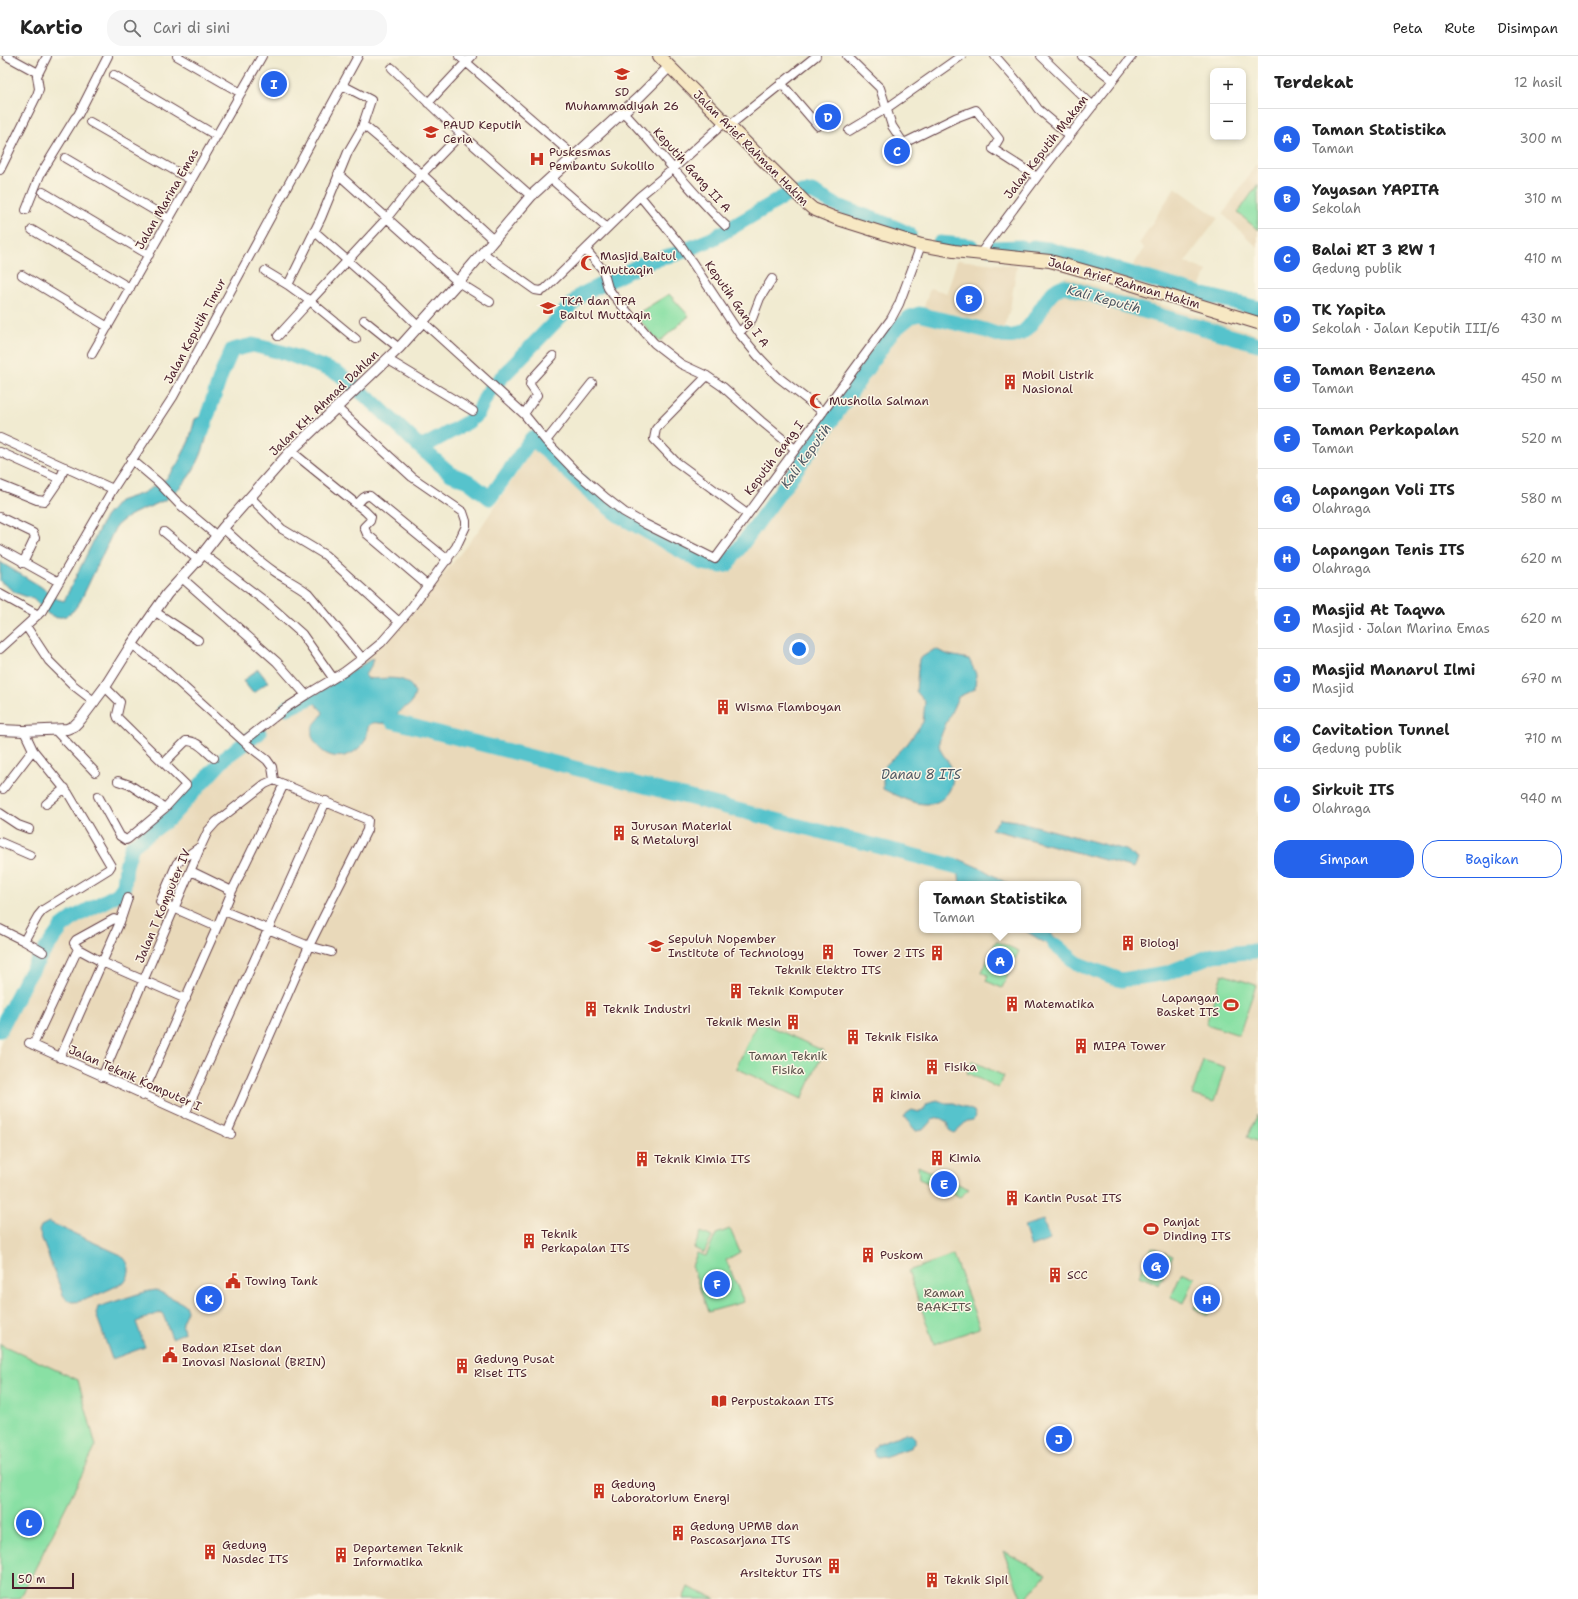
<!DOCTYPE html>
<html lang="id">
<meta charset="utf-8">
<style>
:root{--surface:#fff;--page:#f6f6f6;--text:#222;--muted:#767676;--line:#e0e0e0;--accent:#2563eb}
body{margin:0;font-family:"Shantell Sans",sans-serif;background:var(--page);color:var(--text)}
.controls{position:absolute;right:12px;top:12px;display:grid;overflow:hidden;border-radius:8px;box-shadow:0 2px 6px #0003}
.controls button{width:36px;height:36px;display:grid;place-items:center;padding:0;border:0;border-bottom:1px solid var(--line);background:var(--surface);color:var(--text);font:20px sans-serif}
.scale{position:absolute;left:12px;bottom:10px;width:62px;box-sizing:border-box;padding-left:4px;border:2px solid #4a1f2b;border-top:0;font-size:11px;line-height:14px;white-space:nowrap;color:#4a1f2b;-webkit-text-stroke:3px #fcf5e5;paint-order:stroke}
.you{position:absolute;left:799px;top:593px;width:14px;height:14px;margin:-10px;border:3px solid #fff;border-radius:50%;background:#1a73e8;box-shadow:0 0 0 6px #1a73e833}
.badge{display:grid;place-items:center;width:26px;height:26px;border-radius:50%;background:var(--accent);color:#fff;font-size:13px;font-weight:700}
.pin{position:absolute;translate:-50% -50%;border:2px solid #fff;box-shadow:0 1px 4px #0006}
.popup{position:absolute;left:919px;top:825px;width:162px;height:52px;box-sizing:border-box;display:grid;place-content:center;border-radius:8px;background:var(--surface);filter:drop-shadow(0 1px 3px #0005);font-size:13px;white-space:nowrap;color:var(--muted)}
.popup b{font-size:15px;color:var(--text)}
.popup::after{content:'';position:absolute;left:50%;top:100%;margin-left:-8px;border:8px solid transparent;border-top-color:var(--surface)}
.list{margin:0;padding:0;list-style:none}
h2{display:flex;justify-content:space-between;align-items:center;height:52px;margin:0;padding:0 16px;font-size:17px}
h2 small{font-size:13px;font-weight:400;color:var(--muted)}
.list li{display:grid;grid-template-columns:26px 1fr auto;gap:12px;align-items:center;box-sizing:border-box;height:60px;padding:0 16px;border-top:1px solid var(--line)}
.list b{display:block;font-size:15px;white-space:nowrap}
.list p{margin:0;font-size:13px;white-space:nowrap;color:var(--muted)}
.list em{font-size:13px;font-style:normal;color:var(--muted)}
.actions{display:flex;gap:8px;padding:12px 16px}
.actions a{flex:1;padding:9px 0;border:1px solid var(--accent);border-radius:16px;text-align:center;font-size:14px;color:var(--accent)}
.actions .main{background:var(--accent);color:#fff}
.icon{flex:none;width:22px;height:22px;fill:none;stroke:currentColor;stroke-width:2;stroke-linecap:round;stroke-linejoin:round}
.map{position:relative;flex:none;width:1258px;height:1543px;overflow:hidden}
header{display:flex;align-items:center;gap:24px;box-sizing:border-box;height:56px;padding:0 20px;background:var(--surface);border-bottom:1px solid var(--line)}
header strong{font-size:19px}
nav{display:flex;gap:22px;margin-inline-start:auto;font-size:14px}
.search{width:280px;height:36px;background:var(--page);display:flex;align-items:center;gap:10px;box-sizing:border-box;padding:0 14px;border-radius:16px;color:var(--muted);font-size:15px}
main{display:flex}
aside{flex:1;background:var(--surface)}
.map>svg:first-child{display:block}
</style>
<header>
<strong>Kartio</strong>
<div class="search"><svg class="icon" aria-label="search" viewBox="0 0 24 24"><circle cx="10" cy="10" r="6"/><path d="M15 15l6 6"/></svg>Cari di sini</div>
<nav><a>Peta</a><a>Rute</a><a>Disimpan</a></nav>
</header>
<main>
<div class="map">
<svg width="1258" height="1543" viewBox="0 0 1258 1543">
<rect width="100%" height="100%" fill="#fcf5e5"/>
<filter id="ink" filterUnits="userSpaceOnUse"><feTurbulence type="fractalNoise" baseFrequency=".025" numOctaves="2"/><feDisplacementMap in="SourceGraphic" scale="8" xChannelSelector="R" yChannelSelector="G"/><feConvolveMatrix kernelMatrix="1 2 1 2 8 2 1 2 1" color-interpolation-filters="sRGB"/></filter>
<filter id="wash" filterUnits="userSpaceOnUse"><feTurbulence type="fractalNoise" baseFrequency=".012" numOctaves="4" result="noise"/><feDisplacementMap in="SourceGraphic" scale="16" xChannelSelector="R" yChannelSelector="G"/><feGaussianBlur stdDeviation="0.9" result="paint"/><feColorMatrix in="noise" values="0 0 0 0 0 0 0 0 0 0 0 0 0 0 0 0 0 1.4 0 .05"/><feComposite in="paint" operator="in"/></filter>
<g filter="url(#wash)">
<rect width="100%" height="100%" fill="#f1ebd1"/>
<path fill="#e9d9ba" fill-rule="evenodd" d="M1258,105V192L1223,158Z
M1175,131L1218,162L1185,206L1207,215L1198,237L1129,216L1144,192L1139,188Z
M957,204L1017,210L1010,253L1002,276L923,254L930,232L947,237Z
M1066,220L1258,278V1543H0V988L42,906L70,868L126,835L135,797L249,690L295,642L370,595L405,566L479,474L534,392L613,460L675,498L718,516L912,253L1027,284ZM922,828H1078V874H922Z"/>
<path fill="#89e0a4" stroke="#6a8068" d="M1258,128V174L1238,157Z
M669,238L689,260L659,286L635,259Z
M996,885L1019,895L1002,932L986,925L988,919L982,916Z
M1222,918L1256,929L1239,979L1206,968Z
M758,965L824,995L802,1043L736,1012Z
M1203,1004L1225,1011L1214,1046L1192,1039Z
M972,1005L1004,1020L998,1032L967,1017Z
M1258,1058V1086L1247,1081Z
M918,1110L969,1133L960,1141L919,1123Z
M730,1173L740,1196L726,1204L744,1246L708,1256L692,1210L697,1197L706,1200L716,1178Z
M701,1176L712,1181L704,1197L694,1192Z
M1152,1191L1173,1200L1159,1229L1139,1220Z
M953,1199L980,1272L934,1288L908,1215Z
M1182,1216L1195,1222L1184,1247L1171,1241Z
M1206,1227L1219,1233L1208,1259L1194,1252Z
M0,1288L78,1324L96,1390L20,1543H0Z
M1003,1495L1046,1518L1025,1543H1022Z
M688,1531L716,1543H683Z"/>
<path fill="#56c3cc" stroke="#50717c" d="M211,356C207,387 200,412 177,434C173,437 169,441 165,444C147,453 132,455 116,470L80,546L73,555L66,560L57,562L48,558L33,543L16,537L0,525V506L40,530L57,543L64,545L105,461L119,445L143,437L166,423L177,409L189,385L195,363Z
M935,593L949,599L969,603L976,618L975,633L958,641C954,651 940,678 939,687C939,697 948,703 951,711C954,720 953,728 949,735C934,760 903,743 883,733V712L908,687L923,666L925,646L916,635L919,603Z
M373,602L371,610L365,619L366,622C383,625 407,615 415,637C411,654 406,648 399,656C396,661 394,665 388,667C381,669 375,664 369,669C365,678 370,681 360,691C346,705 325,704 315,686C313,683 311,678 312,674C313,667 321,663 323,656L310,642Z
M258,613L268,626L253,637L243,625Z
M1000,763L1017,765L1125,794L1138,803L1134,812L991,773Z
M959,803L984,814L1008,828H960L958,811Z
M1024,874H1048L1059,886L1053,892Z
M937,1044L945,1047H954L974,1055L976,1061L973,1064L967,1065L954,1077L949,1074L947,1066L940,1062L932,1064L923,1074L916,1075L904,1061L907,1057L912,1054L919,1056L923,1055L927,1048Z
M1043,1164L1050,1184L1031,1191L1024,1170Z
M49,1166L121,1199C130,1207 132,1217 124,1227C113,1231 83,1247 73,1246C69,1246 66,1243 63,1239L39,1175L41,1170Z
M156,1234L180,1246L185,1249L187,1255L182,1266L184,1277L172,1282L162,1256L136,1266L145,1291L112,1303L96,1258L98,1251L144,1236Z
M906,1377L907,1379L911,1378L915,1382V1387L911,1390L912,1391L884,1401L883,1400L878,1401L875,1400L873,1395L877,1388Z"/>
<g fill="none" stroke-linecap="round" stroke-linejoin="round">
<path stroke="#56c3cc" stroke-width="15" d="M841,151C864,160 887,167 909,178
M940,187L971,190
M1033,191L1048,193L1204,239L1258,252
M990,192L1022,191
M202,376L221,319L232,294L253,289L285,297L338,317L373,346L421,392L468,366L478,357L487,338L497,326L581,239L646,206L676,198L712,183L787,139L812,136L834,148
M421,392L451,418L468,425L490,442L532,382L592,438L618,459L702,507L722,510L727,509L828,370L892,276L910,261L919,258C941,264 963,268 984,274C994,277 1003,282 1014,280C1037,276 1042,234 1065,230L1116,247L1258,288
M287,652L310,642
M392,665L958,811
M1055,889L1078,908L1121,924L1167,917L1213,899L1258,895
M0,974L24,927L40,901L62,871L75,861L118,838L124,830L126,810L132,790L169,763L227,700L259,677"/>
</g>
</g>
<g filter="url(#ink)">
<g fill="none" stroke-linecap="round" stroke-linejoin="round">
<g stroke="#633e44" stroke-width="10">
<path id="minor" d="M7,0L38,17
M177,0L241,37
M459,0L574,100
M847,0L880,32L892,70L902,85L906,86L955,62L976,54L999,83L993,93L1037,121
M995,0L1024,33L1038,53L1070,80
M1041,0L1093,50
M1082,0L1113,24
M392,12L461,78L531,140
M114,19L217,80
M781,27L818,70
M342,29L371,44L362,71
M428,47L472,0
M623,56C659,93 689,135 726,170
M90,66L191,124
M729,70L816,0
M849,75L887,52L961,0
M65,102L169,163
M0,114L37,39L39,33L37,20L47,0
M338,118L458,226L490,246
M550,122L607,172
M43,136L149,199
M640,140L682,191L739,277L758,300L778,321L823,356
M26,154L40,119L75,62L78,59L108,0
M32,174L130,232
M314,175L383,236L419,271
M586,194L603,214L608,232L613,239L654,287L681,308L707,320L723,331L761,365L795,393
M483,197L535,234L541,235L545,233L640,140L673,113L725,66
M980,198L1037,121L1132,0
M265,215L288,229L310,245L386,163L422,118L461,78
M22,219L108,271
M288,229L321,162L348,96L363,70L367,72L424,120L489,180L495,183
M364,264L399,292
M423,266L524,358L546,385L575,415L606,442L624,456L645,468L715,503L891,263L899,248L921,189
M739,277L752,263L760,242L772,223
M278,280L310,245L356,283
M92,298L262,0
M387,303L473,355
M707,320L662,366L656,373L654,383L675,405L747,458
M524,358L537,339L530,329L531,324L553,300
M0,382L113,433
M546,385L592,327
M291,395L365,455L371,461L370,465L364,471L367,478L428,530
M0,396L60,423
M131,403L158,426L179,448L217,480
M0,429L37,444L45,445L60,423L65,411
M251,442L282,473L325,499L399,566
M357,449C361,444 364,439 370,440L448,504
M0,461L33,477L35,482L23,507
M223,472C240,488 257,504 276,517C287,524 298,529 308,537L362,602
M164,476L198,504
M0,493L59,526
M203,498L266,546L302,578L333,622
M182,522L277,606L306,639L286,652L244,685
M0,538L38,559
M154,555L198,584
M26,570L49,605L73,629L95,646
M132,588L164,613L249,690L267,704L272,711L274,724
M0,593L42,555L113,433L173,341L358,0
M306,639L344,616L364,601L381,587L408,556L456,491L466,470V465L463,456L412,421L337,352
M55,674L95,716
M24,675L33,694L68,737L111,810L109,813L43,854L38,860L24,885L43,896
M164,707L186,685C197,684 205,695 214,702
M118,725L130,729L165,752
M3,733L33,694
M98,740L120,780L126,784L128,783L165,752L186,729L118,662L117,659L120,646L105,631
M46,748L65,732
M0,757L18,769L29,773
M0,786L30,799
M201,790L177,807L160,846L217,871
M191,815L232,835
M224,855L309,890L331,896
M120,866L128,842
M0,873L24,885
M29,987L231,1078
M33,989L78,893
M60,1002L120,866L114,863L76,884L74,887L78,893L102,906L186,943
M102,1021L201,790L208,775L216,766L265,728L274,724L368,764L367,774L309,890L227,1077
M142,1040L217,871L232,835L284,728
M185,1058L326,745"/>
</g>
<g stroke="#633e44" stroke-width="12">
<path id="tertiary" d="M0,674L24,675L67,673L74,670L81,663L105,631L132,588L167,538L198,504L223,472L291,395L399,292L458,226L531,140L637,43L669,11"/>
</g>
<g stroke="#633e44" stroke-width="14">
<path id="secondary" d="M659,0L806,147L813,153L835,162L921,189L954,195L1050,205L1117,224L1258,267"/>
</g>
<use href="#minor" stroke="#fff" stroke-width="8"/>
<use href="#tertiary" stroke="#fff" stroke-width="10"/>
<use href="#secondary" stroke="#f7e8c3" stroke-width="12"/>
</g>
</g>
<defs>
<g id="school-bare" transform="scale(1.2)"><path d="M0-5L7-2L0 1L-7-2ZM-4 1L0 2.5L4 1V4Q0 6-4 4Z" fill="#c8321e" stroke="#fcf5e5" stroke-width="2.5" paint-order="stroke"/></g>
<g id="hospital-bare" transform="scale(1.2)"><path d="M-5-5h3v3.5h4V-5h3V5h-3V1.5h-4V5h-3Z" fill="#c8321e" stroke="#fcf5e5" stroke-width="2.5" paint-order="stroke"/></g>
<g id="mosque-bare" transform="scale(1.2)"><path d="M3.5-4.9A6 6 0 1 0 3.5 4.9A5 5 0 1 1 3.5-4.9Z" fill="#c8321e" stroke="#fcf5e5" stroke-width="2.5" paint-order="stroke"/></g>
<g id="building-bare" transform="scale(1.2)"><path d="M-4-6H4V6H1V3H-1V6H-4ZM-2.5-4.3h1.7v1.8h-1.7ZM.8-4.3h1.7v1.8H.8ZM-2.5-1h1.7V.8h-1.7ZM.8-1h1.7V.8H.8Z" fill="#c8321e" stroke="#fcf5e5" stroke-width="2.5" paint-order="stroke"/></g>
<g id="university-bare" transform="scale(1.2)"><path d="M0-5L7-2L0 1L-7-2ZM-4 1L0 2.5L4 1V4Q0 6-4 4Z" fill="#c8321e" stroke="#fcf5e5" stroke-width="2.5" paint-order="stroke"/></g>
<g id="stadium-bare" transform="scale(1.2)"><path d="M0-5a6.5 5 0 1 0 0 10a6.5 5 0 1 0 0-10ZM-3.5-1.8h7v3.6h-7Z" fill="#c8321e" stroke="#fcf5e5" stroke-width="2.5" paint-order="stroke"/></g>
<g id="civic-bare" transform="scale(1.2)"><path d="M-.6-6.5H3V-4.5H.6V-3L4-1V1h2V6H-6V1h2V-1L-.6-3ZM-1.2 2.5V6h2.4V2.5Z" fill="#c8321e" stroke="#fcf5e5" stroke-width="2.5" paint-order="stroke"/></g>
<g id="library-bare" transform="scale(1.2)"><path d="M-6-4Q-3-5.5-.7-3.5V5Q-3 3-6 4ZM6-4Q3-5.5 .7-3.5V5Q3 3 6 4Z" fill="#c8321e" stroke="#fcf5e5" stroke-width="2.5" paint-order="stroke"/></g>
</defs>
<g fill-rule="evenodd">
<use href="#school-bare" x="622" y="18"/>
<use href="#school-bare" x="431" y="76"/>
<use href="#hospital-bare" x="537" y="103"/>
<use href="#mosque-bare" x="588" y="207"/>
<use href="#school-bare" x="548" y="252"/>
<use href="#building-bare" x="1010" y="326"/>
<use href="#mosque-bare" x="817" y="345"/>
<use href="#building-bare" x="723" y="651"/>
<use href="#building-bare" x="619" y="777"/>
<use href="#building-bare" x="1128" y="887"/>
<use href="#university-bare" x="656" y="890"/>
<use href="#building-bare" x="828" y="896"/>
<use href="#building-bare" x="937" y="897"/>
<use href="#building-bare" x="736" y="935"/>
<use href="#building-bare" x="1012" y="948"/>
<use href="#stadium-bare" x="1231" y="949"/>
<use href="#building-bare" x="591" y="953"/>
<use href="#building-bare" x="793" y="966"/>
<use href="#building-bare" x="853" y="981"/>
<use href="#building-bare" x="1081" y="990"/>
<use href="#building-bare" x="932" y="1011"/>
<use href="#building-bare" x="878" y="1039"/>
<use href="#building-bare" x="937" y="1102"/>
<use href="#building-bare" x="642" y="1103"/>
<use href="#building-bare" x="1012" y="1142"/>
<use href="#stadium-bare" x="1151" y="1173"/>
<use href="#building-bare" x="529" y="1185"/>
<use href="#building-bare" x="868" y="1199"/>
<use href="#building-bare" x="1055" y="1219"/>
<use href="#civic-bare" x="233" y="1225"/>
<use href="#civic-bare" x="170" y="1299"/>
<use href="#building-bare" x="462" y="1310"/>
<use href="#library-bare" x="719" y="1345"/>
<use href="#building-bare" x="599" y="1435"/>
<use href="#building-bare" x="678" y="1477"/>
<use href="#building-bare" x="210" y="1496"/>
<use href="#building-bare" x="341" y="1499"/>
<use href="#building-bare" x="834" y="1510"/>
<use href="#building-bare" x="932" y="1524"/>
</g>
<g text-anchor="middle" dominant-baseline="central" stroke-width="3" stroke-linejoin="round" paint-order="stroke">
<g font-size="12" fill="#4a1f2b" stroke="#fcf5e5" text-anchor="start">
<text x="622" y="36" text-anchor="middle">SD<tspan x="622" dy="14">Muhammadiyah 26</tspan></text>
<text x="443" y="69">PAUD Keputih<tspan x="443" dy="14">Ceria</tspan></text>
<text x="549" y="96">Puskesmas<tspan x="549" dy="14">Pembantu Sukolilo</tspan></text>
<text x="600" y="200">Masjid Baitul<tspan x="600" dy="14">Muttaqin</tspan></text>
<text x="560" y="245">TKA dan TPA<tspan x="560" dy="14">Baitul Muttaqin</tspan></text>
<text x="1022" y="319">Mobil Listrik<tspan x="1022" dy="14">Nasional</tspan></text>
<text x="829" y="345">Musholla Salman</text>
<text x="735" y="651">Wisma Flamboyan</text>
<text x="631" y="770">Jurusan Material<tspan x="631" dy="14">&amp; Metalurgi</tspan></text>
<text x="668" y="883">Sepuluh Nopember<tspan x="668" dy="14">Institute of Technology</tspan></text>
<text x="1140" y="887">Biologi</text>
<text x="925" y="897" text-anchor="end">Tower 2 ITS</text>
<text x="828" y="914" text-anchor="middle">Teknik Elektro ITS</text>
<text x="748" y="935">Teknik Komputer</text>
<text x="1219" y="942" text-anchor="end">Lapangan<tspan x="1219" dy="14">Basket ITS</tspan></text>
<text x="1024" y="948">Matematika</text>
<text x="603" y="953">Teknik Industri</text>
<text x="781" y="966" text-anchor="end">Teknik Mesin</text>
<text x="865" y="981">Teknik Fisika</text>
<text x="1093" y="990">MIPA Tower</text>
<text x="944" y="1011">Fisika</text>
<text x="890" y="1039">kimia</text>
<text x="949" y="1102">Kimia</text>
<text x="654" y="1103">Teknik Kimia ITS</text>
<text x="1024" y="1142">Kantin Pusat ITS</text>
<text x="1163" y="1166">Panjat<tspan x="1163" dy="14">Dinding ITS</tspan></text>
<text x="541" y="1178">Teknik<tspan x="541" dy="14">Perkapalan ITS</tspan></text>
<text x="880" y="1199">Puskom</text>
<text x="1067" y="1219">SCC</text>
<text x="245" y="1225">Towing Tank</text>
<text x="182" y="1292">Badan RIset dan<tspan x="182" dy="14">Inovasi Nasional (BRIN)</tspan></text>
<text x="474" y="1303">Gedung Pusat<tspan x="474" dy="14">Riset ITS</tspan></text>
<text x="731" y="1345">Perpustakaan ITS</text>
<text x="611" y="1428">Gedung<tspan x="611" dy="14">Laboratorium Energi</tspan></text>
<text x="690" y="1470">Gedung UPMB dan<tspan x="690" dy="14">Pascasarjana ITS</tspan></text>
<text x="222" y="1489">Gedung<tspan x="222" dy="14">Nasdec ITS</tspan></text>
<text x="353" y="1492">Departemen Teknik<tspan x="353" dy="14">Informatika</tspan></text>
<text x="822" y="1503" text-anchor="end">Jurusan<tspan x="822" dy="14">Arsitektur ITS</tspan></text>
<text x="944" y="1524">Teknik Sipil</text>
</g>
<g font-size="12" fill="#4a1f2b" stroke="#fcf5e5">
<text transform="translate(1046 91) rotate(-52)">Jalan Keputih Makam</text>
<text transform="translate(751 92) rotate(45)">Jalan Arief Rahman Hakim</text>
<text transform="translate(692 114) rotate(48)">Keputih Gang II A</text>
<text transform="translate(167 143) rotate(-60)">Jalan Marina Emas</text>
<text transform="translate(1124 227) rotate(16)">Jalan Arief Rahman Hakim</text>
<text transform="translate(737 248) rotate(55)">Keputih Gang I A</text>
<text transform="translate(195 275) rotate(-62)">Jalan Keputih Timur</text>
<text transform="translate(324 347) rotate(-44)">Jalan KH. Ahmad Dahlan</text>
<text transform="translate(774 402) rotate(-53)">Keputih Gang I</text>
<text transform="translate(163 850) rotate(-67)">Jalan T Komputer IV</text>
<text transform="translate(135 1022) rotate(24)">Jalan Teknik Komputer I</text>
</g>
<g font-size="12" fill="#5a4f49" stroke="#fcf5e5">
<text x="788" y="1000">Taman Teknik<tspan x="788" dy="14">Fisika</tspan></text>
<text x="944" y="1237">Raman<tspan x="944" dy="14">BAAK-ITS</tspan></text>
</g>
<g font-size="13" font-style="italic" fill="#4e5863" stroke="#fcf5e5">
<text transform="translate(1104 243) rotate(15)">Kali Keputih</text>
<text transform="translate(806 400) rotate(-54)">Kali Keputih</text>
<text x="921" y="718">Danau 8 ITS</text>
</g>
</g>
</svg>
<div class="controls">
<button>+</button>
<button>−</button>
</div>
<div class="scale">50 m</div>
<div class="you"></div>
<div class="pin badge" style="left:1000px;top:905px">A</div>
<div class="popup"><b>Taman Statistika</b>Taman</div>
<div class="pin badge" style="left:969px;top:243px">B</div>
<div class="pin badge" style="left:897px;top:95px">C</div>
<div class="pin badge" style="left:828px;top:61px">D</div>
<div class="pin badge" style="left:944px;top:1128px">E</div>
<div class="pin badge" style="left:717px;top:1228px">F</div>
<div class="pin badge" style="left:1156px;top:1210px">G</div>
<div class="pin badge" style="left:1207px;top:1243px">H</div>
<div class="pin badge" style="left:274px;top:28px">I</div>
<div class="pin badge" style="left:1059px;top:1383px">J</div>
<div class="pin badge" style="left:209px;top:1243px">K</div>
<div class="pin badge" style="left:29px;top:1467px">L</div>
</div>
<aside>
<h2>Terdekat<small>12 hasil</small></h2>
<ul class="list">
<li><span class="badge">A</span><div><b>Taman Statistika</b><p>Taman</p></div><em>300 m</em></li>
<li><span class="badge">B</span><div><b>Yayasan YAPITA</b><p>Sekolah</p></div><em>310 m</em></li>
<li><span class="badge">C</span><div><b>Balai RT 3 RW 1</b><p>Gedung publik</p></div><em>410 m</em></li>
<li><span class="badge">D</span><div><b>TK Yapita</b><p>Sekolah · Jalan Keputih III/6</p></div><em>430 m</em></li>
<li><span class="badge">E</span><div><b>Taman Benzena</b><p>Taman</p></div><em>450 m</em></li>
<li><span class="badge">F</span><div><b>Taman Perkapalan</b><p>Taman</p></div><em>520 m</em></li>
<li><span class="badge">G</span><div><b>Lapangan Voli ITS</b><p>Olahraga</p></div><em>580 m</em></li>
<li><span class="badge">H</span><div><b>Lapangan Tenis ITS</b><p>Olahraga</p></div><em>620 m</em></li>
<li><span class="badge">I</span><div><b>Masjid At Taqwa</b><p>Masjid · Jalan Marina Emas</p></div><em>620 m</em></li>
<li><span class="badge">J</span><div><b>Masjid Manarul Ilmi</b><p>Masjid</p></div><em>670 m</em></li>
<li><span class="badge">K</span><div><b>Cavitation Tunnel</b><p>Gedung publik</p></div><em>710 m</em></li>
<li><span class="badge">L</span><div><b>Sirkuit ITS</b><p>Olahraga</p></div><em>940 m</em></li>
</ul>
<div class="actions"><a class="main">Simpan</a><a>Bagikan</a></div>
</aside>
</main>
